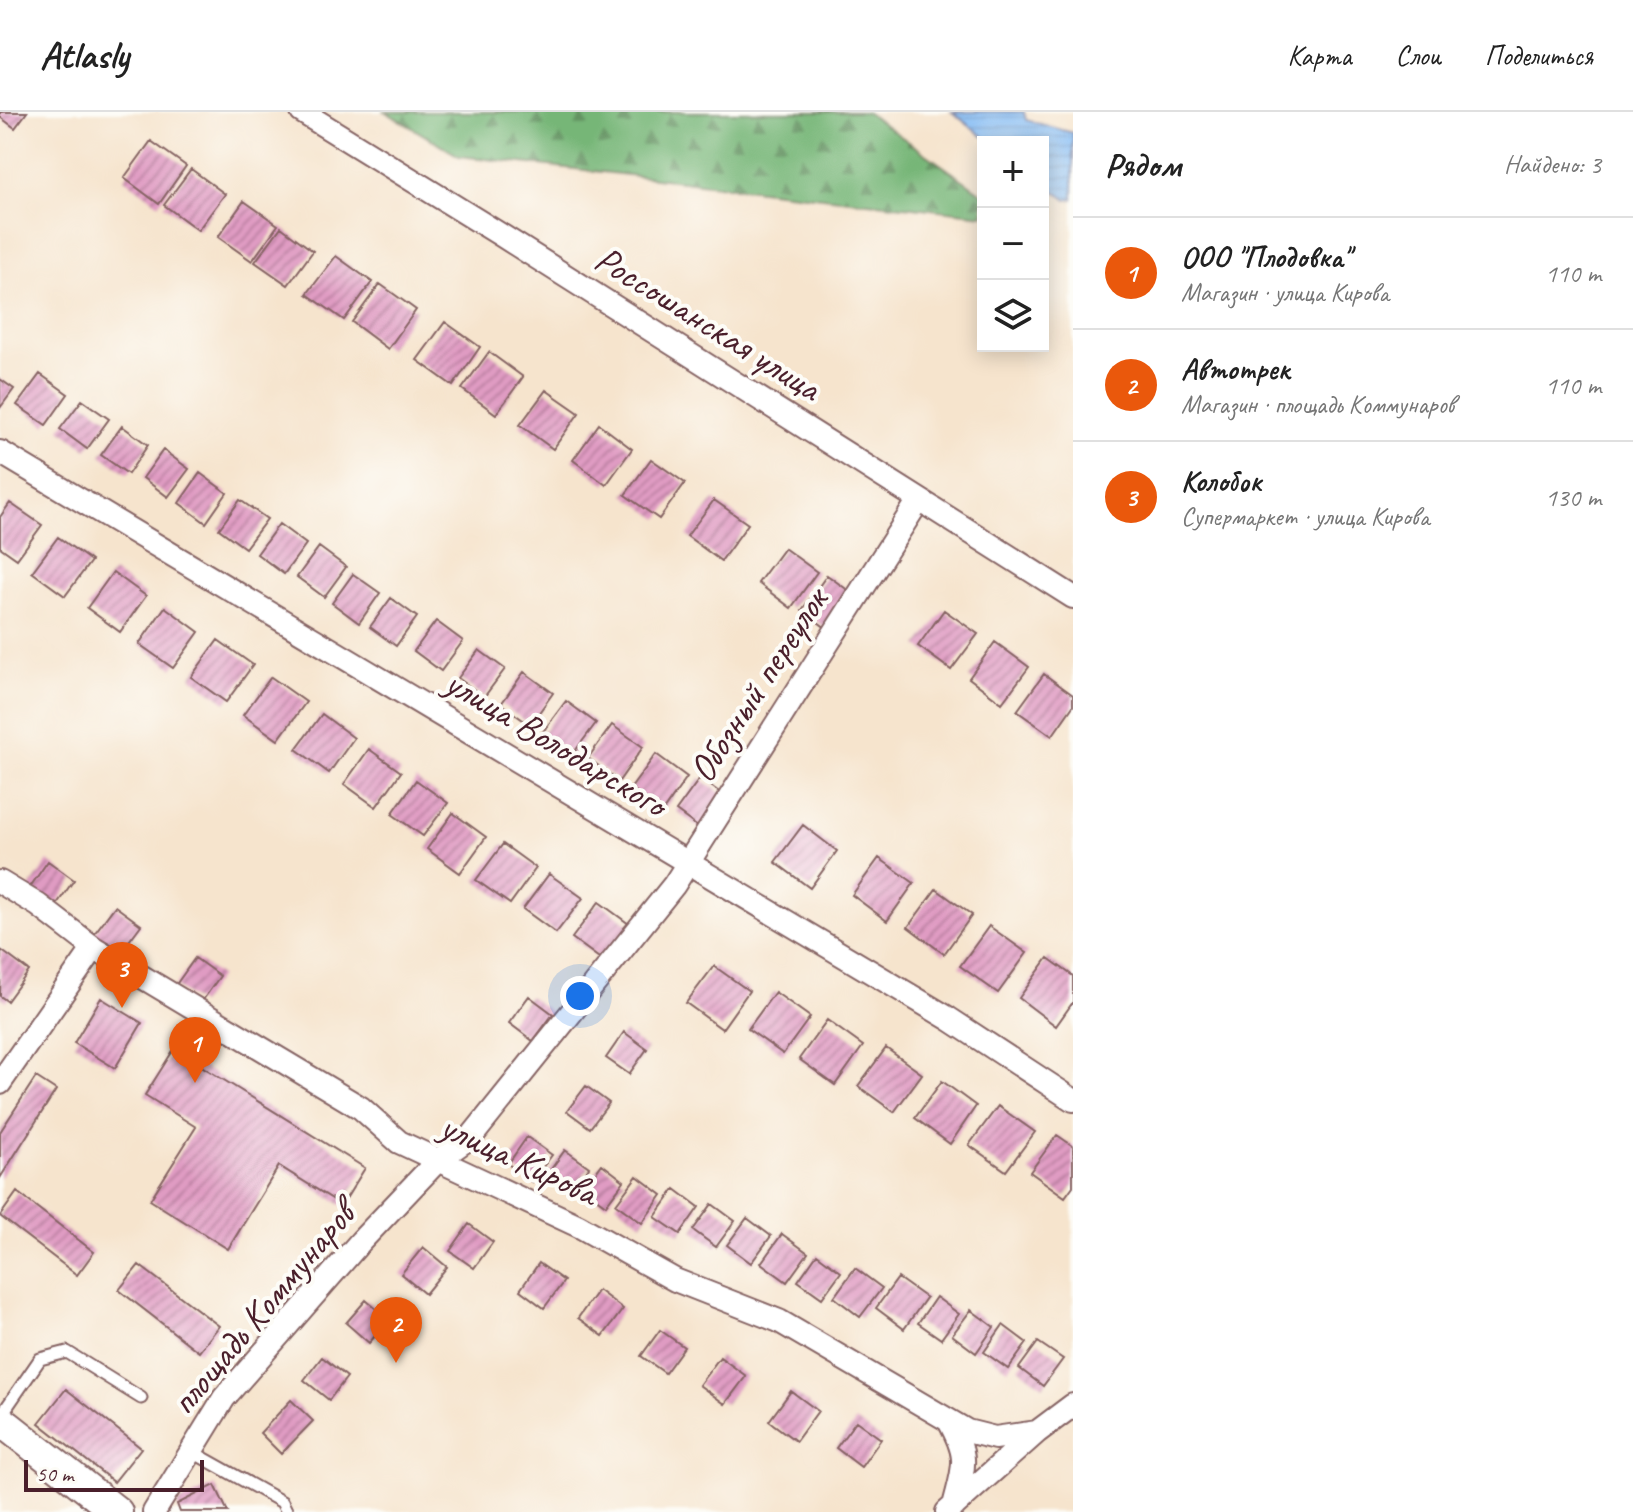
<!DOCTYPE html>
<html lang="ru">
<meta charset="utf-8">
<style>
:root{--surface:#fff;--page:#f6f6f6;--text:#222;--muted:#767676;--line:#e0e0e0;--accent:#ea580c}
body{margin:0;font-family:Caveat,sans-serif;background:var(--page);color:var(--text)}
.controls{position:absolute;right:24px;top:24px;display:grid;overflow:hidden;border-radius:0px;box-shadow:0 4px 20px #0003}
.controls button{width:72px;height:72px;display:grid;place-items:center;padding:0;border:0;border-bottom:2px solid var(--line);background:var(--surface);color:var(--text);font:40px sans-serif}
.scale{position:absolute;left:24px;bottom:20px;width:180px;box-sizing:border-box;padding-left:8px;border:4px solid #4a1f2b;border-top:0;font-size:22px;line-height:28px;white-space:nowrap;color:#4a1f2b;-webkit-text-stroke:6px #fdfcf7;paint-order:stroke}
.you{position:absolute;left:580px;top:884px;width:28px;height:28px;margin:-20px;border:6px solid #fff;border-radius:50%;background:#1a73e8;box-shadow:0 0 0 12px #1a73e833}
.badge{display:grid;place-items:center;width:52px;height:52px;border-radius:50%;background:var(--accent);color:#fff;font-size:26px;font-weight:700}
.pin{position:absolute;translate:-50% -66px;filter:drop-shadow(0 2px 4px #0008)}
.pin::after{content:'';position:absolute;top:42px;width:28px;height:24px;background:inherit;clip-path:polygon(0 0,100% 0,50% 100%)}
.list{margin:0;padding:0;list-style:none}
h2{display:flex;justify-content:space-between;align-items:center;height:104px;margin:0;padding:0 32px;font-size:34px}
h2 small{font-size:26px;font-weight:400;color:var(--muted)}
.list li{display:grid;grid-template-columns:52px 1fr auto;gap:24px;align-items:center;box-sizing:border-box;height:112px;padding:0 32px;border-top:2px solid var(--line)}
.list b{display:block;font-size:30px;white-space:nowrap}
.list p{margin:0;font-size:26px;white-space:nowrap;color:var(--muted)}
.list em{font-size:26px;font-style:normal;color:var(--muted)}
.icon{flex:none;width:44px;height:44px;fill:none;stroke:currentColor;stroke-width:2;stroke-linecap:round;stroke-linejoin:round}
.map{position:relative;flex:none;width:1073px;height:1400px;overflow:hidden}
header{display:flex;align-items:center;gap:48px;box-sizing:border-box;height:112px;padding:0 40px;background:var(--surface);border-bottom:2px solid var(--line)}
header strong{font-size:38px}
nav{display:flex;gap:44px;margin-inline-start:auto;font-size:28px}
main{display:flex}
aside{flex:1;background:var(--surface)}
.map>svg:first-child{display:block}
</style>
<header>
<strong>Atlasly</strong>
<nav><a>Карта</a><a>Слои</a><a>Поделиться</a></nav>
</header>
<main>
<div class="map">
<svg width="1073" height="1400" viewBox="0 0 1073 1400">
<defs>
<pattern id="forest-firs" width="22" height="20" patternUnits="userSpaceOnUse" patternTransform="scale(2)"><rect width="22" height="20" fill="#76b677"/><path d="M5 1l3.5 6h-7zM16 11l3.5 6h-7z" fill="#639362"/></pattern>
<pattern id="water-rules" width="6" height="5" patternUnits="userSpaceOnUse" patternTransform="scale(2)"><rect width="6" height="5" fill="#84bcf5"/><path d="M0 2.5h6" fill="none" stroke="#74a1d2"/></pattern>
<pattern id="building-hatch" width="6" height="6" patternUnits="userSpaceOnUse" patternTransform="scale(2)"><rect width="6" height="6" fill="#e09bc3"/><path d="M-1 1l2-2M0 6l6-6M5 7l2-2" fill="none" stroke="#b87e9f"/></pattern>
</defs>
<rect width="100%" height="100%" fill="#fdfcf7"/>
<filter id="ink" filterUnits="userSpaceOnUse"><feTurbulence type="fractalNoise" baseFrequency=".0125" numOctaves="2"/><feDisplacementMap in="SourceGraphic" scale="16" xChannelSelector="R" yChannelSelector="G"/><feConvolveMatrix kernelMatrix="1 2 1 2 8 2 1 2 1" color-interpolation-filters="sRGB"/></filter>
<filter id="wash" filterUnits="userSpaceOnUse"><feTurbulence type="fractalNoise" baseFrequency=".006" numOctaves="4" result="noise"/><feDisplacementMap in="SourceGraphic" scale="32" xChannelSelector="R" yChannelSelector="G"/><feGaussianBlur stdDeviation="1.8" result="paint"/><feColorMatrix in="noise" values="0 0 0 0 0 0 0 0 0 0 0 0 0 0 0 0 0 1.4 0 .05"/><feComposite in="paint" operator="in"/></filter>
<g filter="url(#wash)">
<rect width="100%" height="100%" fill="#f6e4cd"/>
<path fill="url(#forest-firs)" stroke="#606a51" stroke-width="2" d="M386,0H866L983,82V103L459,44Z"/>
<path fill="url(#water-rules)" stroke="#676e90" stroke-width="2" d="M952,0H1024L1026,8L1073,21V87L1067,88L1043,70V30H990Z"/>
<g id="blocks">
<path fill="url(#building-hatch)" d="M0,0H27L15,16L0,5Z
M151,29L186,54L159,92L124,66Z
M191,57L225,82L198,118L164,93Z
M244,89L278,113L252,149L218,125Z
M281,115L313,139L288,173L255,150Z
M336,144L372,170L344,208L307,182Z
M380,172L416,198L388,237L352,210Z
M445,210L480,235L453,274L417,248Z
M489,240L523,265L496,302L462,277Z
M40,262L68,282L46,313L17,293Z
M0,267L14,277L0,296Z
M546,278L579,301L553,337L520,313Z
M82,288L109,307L87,337L60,317Z
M599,312L632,337L606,373L573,348Z
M122,314L148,333L128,362L101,343Z
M163,338L189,357L168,385L143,366Z
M651,347L685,371L659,407L625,383Z
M200,361L227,381L206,411L179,391Z
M240,388L267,407L245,436L219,417Z
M714,388L748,412L721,449L687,424Z
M10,391L42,413L17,447L0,435V405Z
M279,412L306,432L284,462L257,442Z
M58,425L91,449L65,484L32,460Z
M319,435L346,455L324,485L297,465Z
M784,436L817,460L791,496L758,471Z
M113,460L146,484L120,520L87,496Z
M353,462L380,481L359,511L332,491Z
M827,463L860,487L834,522L802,498Z
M391,486L417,505L396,534L370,515Z
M165,495L199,520L173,556L139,532Z
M944,498L978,522L951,558L918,534Z
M436,509L463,529L441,559L414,539Z
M218,528L253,553L226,590L191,565Z
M995,530L1029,555L1002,591L969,566Z
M479,538L505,557L484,585L458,566Z
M524,560L553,581L530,613L501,592Z
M1044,562L1073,583V594L1052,624L1017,599Z
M271,565L306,590L278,628L243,603Z
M566,589L596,611L572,643L542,621Z
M322,602L354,626L329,661L296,637Z
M612,613L643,635L619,669L588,646Z
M369,637L401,660L376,695L344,672Z
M656,642L687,665L663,699L631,676Z
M700,666L730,688L706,721L676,699Z
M416,668L448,691L423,724L392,702Z
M453,701L486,725L460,761L427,737Z
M803,713L837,739L810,776L775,750Z
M503,732L536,756L510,792L476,768Z
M879,746L914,771L887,809L852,783Z
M48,749L74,768L54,796L28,778Z
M549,762L583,786L556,821L523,797Z
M936,777L972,803L944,842L908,815Z
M599,790L633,815L606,851L572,826Z
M115,794L141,813L120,841L94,822Z
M989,814L1027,841L998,881L960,854Z
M1,838L29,859L7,889L0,884Z
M195,846L220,864L200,892L175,874Z
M1048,846L1073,864V890L1056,914L1019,886Z
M714,854L749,879L722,917L686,891Z
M775,880L810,905L783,942L748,917Z
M529,884L553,902L533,929L509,911Z
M101,886L142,911L115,956L74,931Z
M827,908L863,934L835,973L799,947Z
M624,920L647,937L629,962L606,946Z
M886,936L922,962L894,1000L858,974Z
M174,937L365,1056L342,1093L279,1054L228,1137L150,1088L196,1015L145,983Z
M36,965L56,978L0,1066V1020Z
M942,969L976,994L950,1032L915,1006Z
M586,974L609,991L590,1016L567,999Z
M998,994L1035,1020L1006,1059L969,1033Z
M1057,1023L1073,1034V1074L1065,1085L1030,1060Z
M527,1025L552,1043L532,1070L508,1052Z
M565,1038L589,1055L570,1081L546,1064Z
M602,1052L624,1069L606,1093L584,1077Z
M637,1064L662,1083L642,1111L616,1092Z
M675,1077L699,1095L680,1122L655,1105Z
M17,1080L94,1140L77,1163L0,1104Z
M712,1092L735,1109L716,1135L693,1118Z
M747,1106L771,1124L751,1151L727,1133Z
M469,1112L493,1130L474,1156L450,1139Z
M782,1122L808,1141L787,1170L761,1151Z
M423,1135L447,1155L425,1182L401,1162Z
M817,1142L841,1160L822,1186L798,1169Z
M539,1151L564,1169L544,1196L520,1178Z
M139,1153L219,1214L199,1240L119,1178Z
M855,1156L882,1176L860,1205L834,1185Z
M898,1166L926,1186L904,1217L876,1196Z
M598,1178L623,1197L603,1224L578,1206Z
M936,1185L959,1202L941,1227L918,1211Z
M366,1188L389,1208L369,1231L346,1211Z
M971,1198L994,1215L976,1241L952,1223Z
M1003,1213L1027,1231L1008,1257L984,1240Z
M660,1218L684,1235L665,1261L641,1244Z
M1038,1230L1063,1247L1043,1274L1019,1256Z
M322,1245L347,1265L329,1288L304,1268Z
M720,1245L746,1264L725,1292L699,1273Z
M66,1277L141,1336L114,1370L39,1311Z
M791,1279L818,1299L796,1329L769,1309Z
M291,1288L313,1309L281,1342L260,1321Z
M856,1309L881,1327L861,1355L836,1336Z
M215,1373L228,1400H180L177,1392Z"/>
</g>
</g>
<g filter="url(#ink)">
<use href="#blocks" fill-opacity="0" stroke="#866464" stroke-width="2"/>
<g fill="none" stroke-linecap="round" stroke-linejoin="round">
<g stroke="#866464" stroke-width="15">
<path id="lane" d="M0,1305L40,1247L67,1240L141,1286
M191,1339L282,1390L287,1400"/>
</g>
<g stroke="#866464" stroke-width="26">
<path id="street" d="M302,0L501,123L1073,485
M0,340L948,906L1073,988
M0,770L38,793L94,836L361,996L399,1030L579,1114L675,1168L779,1209L967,1319L995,1326L1037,1320
M0,971L94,836
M949,1309C970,1347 964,1354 954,1394
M154,1400L224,1286L361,1129L438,1048L472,1024L674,773L919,388
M947,1400L1037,1320L1073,1293"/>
</g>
<g stroke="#866464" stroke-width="34">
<path id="secondary" d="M0,1308L117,1400"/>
</g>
<use href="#lane" stroke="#fff" stroke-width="11"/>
<use href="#street" stroke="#fff" stroke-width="22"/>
<use href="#secondary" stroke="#fff" stroke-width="30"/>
</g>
</g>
<g text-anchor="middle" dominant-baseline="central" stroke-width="8" stroke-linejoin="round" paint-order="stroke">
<g font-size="38" fill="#4a1f2b" stroke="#fdfcf7">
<text transform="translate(708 211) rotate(32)">Россошанская улица</text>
<text transform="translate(758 573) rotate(-57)">Обозный переулок</text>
<text transform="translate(556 631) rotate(31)">улица Володарского</text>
<text transform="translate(519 1047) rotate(25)">улица Кирова</text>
<text transform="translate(262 1196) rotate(-50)">площадь Коммунаров</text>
</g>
</g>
</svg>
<div class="controls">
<button>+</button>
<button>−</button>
<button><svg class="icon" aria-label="layers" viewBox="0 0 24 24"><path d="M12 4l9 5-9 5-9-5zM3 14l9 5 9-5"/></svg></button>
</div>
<div class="scale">50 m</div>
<div class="you"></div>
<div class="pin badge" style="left:195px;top:971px">1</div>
<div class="pin badge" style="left:396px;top:1251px">2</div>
<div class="pin badge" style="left:122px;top:896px">3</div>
</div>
<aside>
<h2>Рядом<small>Найдено: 3</small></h2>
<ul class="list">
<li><span class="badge">1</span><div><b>ООО &quot;Плодовка&quot;</b><p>Магазин · улица Кирова</p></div><em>110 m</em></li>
<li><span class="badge">2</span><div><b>Автотрек</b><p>Магазин · площадь Коммунаров</p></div><em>110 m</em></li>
<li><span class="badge">3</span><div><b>Колобок</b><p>Супермаркет · улица Кирова</p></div><em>130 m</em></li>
</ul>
</aside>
</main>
